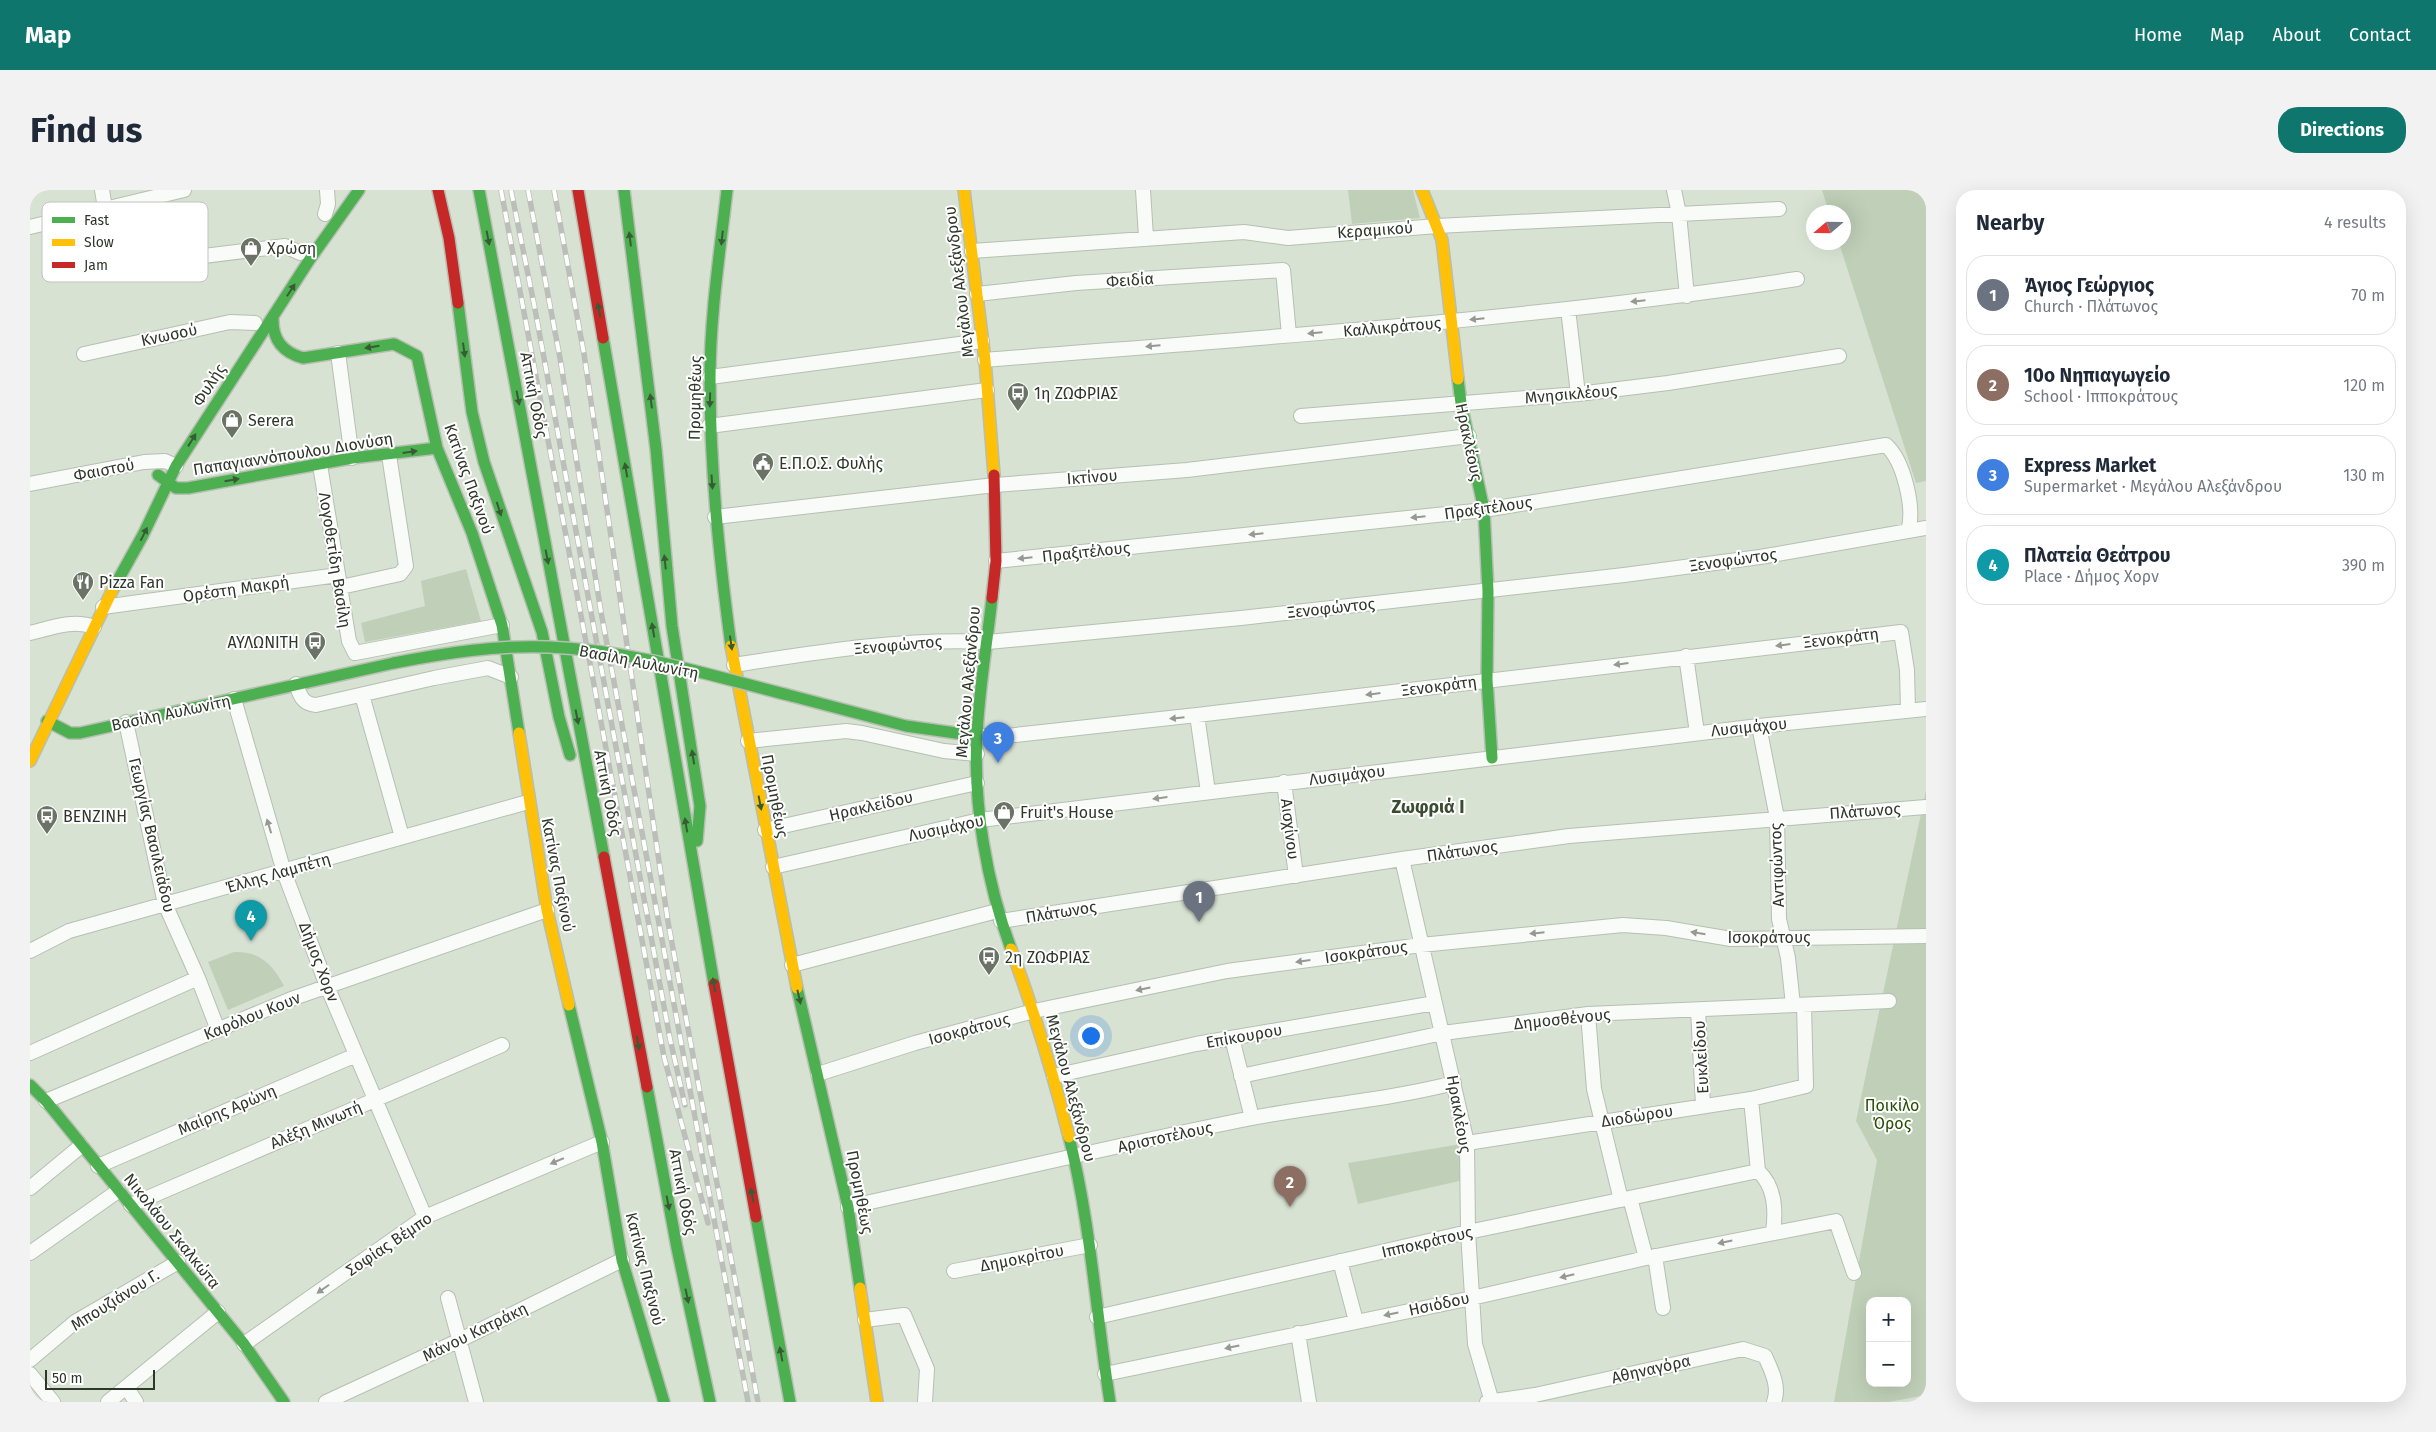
<!DOCTYPE html>
<meta charset="utf-8">
<style>
:root{--surface:#fff;--page:#f2f2f3;--text:#1f2937;--muted:#747a83;--line:#e0e1e3;--accent:#0f766e}
body{margin:0;font-family:"Fira Sans",sans-serif;background:var(--page);color:var(--text)}
.controls{position:absolute;right:15px;bottom:15px;display:grid;overflow:hidden;border-radius:10px;box-shadow:0 5px 20px #0002}
.controls button{width:45px;height:45px;display:grid;place-items:center;padding:0;border:0;border-bottom:1px solid var(--line);background:var(--surface);color:var(--text);font:25px sans-serif}
.compass{position:absolute;left:1776px;top:15px;width:45px;height:45px;border-radius:50%;background:var(--surface);box-shadow:0 5px 20px #0002;rotate:250deg}
.scale{position:absolute;left:15px;bottom:12px;width:110px;box-sizing:border-box;padding-left:5px;border:2px solid #2f372b;border-top:0;font-size:14px;line-height:18px;white-space:nowrap;color:#2f372b;-webkit-text-stroke:4px #fff;paint-order:stroke}
.you{position:absolute;left:1060px;top:845px;width:18px;height:18px;margin:-12px;border:4px solid #fff;border-radius:50%;background:#1a73e8;box-shadow:0 0 0 8px #1a73e833}
.badge{display:grid;place-items:center;width:32px;height:32px;border-radius:50%;background:var(--accent);color:#fff;font-size:16px;font-weight:700}
.pin{position:absolute;translate:-50% -41px;filter:drop-shadow(0 1px 2px #0008)}
.pin::after{content:'';position:absolute;top:26px;width:18px;height:15px;background:inherit;clip-path:polygon(0 0,100% 0,50% 100%)}
.list{margin:0;padding:0;list-style:none}
h2{display:flex;justify-content:space-between;align-items:center;height:65px;margin:0;padding:0 20px;font-size:21px}
h2 small{font-size:16px;font-weight:400;color:var(--muted)}
.list li{display:grid;grid-template-columns:32px 1fr auto;gap:15px;align-items:center;box-sizing:border-box;height:80px;margin:0 10px 10px;padding:0 10px;border:1px solid var(--line);border-radius:20px}
.list b{display:block;font-size:19px;white-space:nowrap}
.list p{margin:0;font-size:16px;white-space:nowrap;color:var(--muted)}
.list em{font-size:16px;font-style:normal;color:var(--muted)}
.map{position:relative;flex:none;width:1896px;height:1212px;overflow:hidden;border-radius:20px}
header{display:flex;align-items:center;gap:30px;box-sizing:border-box;height:70px;padding:0 25px;background:var(--accent);color:#fff}
header strong{font-size:24px}
nav{display:flex;gap:28px;margin-inline-start:auto;font-size:18px}
.intro{display:flex;align-items:center;justify-content:space-between;box-sizing:border-box;height:120px;padding:0 30px}
h1{margin:0;font-size:35px}
.button{padding:12px 22px;border-radius:20px;background:var(--accent);color:#fff;font-size:18px;font-weight:700}
main{display:flex;gap:30px;padding:0 30px}
aside{flex:1;background:var(--surface);border-radius:20px;box-shadow:0 5px 20px #0002}
.map>svg:first-child{display:block}
</style>
<header>
<strong>Map</strong>
<nav><a>Home</a><a>Map</a><a>About</a><a>Contact</a></nav>
</header>
<div class="intro"><h1>Find us</h1><a class="button">Directions</a></div>
<main>
<div class="map">
<svg width="1896" height="1212" viewBox="0 0 1896 1212">
<rect width="100%" height="100%" fill="#d7e2d2"/>
<path fill="#c0d0b8" fill-rule="evenodd" d="M1318,0H1383L1390,28L1322,34Z
M1792,0H1896V291L1886,293L1809,53L1814,52V22H1799Z
M436,379L451,431L335,452L331,433L395,416L391,391Z
M1896,600V1205L1859,1212H1804L1847,970L1826,931ZM1840,1111H1877V1193H1840Z
M204,762C230,761 243,775 254,796L198,820L178,772Z
M1437,953L1438,989L1328,1014L1318,973Z"/>
<g fill="none" stroke-linecap="round" stroke-linejoin="round">
<g stroke="#b6bfb2" stroke-width="16">
<path id="street" d="M72,0L75,18
M1113,0L1116,47
M1644,0L1649,24L1657,106
M295,24L298,14L297,0
M0,37L154,0
M942,61L1214,42L1258,48L1407,36L1749,19
M133,71L255,56L270,63
M947,104L1046,93L1253,80L1259,145
M1538,119L1548,204
M308,163L322,268
M54,164L200,132L225,133
M955,170C1226,148 1498,130 1767,89
M680,187L952,151
M1271,226L1548,204L1638,193L1809,166
M679,236L957,200
M290,275L319,451L325,463L472,435
M0,294L114,272L135,271L146,276
M685,327L965,295L1157,280L1439,246
M966,371L1454,320L1856,255C1874,271 1885,319 1878,341
M311,397L370,384L376,376L359,265
M73,417L308,385
M0,443C21,438 43,429 64,437
M1656,466L1667,543
M704,475C788,462 873,448 958,452L1211,428L1594,385L1730,367L1896,338
M266,494C270,505 272,514 286,515L404,488L458,478L481,487
M332,505L372,647
M204,509L254,682L297,796L395,1027
M1167,525L1178,602
M96,532L135,714L168,788L188,840
M1729,536L1747,628L1749,729L1758,768L1763,815
M947,546H976L1167,525L1871,442L1877,480L1878,521
M718,551L816,541L832,543L914,561L947,564
M1254,592L1266,686
M735,640L947,593
M1372,669L1437,953L1438,1042L1445,1154L1462,1212
M743,677L950,630L1729,536L1896,519
M971,731L1372,669L1539,646L1896,617
M0,761L39,741L498,612
M762,775L967,721
M1668,820L1673,915
M1558,824L1564,899L1591,1010
M1202,848L1222,928
M0,863L168,788
M788,884L885,853L1004,821L1197,781L1391,755L1593,735L1636,738L1701,749L1896,746
M1024,886L1166,854L1405,813
M1211,886L1413,843L1558,824L1859,811
M1721,909L1728,981
M16,911L264,808L517,720
M1437,953L1721,909L1776,896L1774,815
M68,976L326,865
M1728,981C1745,996 1746,1021 1743,1042
M0,998L51,956
M1600,1008L1616,1068
M101,1015L472,855
M818,1017C953,987 1087,955 1222,928C1289,915 1358,910 1424,893
M0,1063L88,1001
M1625,1066L1633,1118
M1310,1071L1326,1131
M924,1081L1060,1055
M418,1108L446,1212
M1067,1127L1438,1042L1728,981
M835,1130L874,1125L897,1179L895,1212
M1268,1143L1279,1212
M214,1154L395,1027L572,952
M0,1170L45,1132L148,1072
M0,1184L23,1212
M1075,1184L1442,1108L1616,1068L1806,1031L1824,1083
M97,1198L106,1212
M78,1212L188,1122
M296,1212L430,1150L592,1070
M1457,1212L1505,1205L1713,1159L1735,1166C1741,1180 1750,1196 1744,1212"/>
</g>
<g stroke="#b6bfb2" stroke-width="14">
<path id="fast" d="M449,0L574,667
M594,0L626,259L642,436L670,616L667,651
M697,0C690,62 680,125 680,188C680,279 689,366 701,456
M428,113L442,222L454,272L512,442L529,527L540,565
M243,127C242,149 252,162 273,168L364,154L387,166L407,258L442,343L472,435L489,543
M573,148L684,794
M1428,189L1431,213L1454,320L1458,401L1457,490L1462,568
M128,285L146,298H158L322,268L407,258
M83,399L113,345L146,276L280,69L329,0
M962,408C957,454 949,500 947,545C943,616 957,693 981,759
M762,506L876,536L947,546
M17,531L40,543H50L364,473
M767,798L818,1017L830,1098
M539,815L572,952L592,1070L634,1212
M0,895L16,911L214,1154L254,1212
M617,897L647,1058L680,1212
M1039,947C1061,1034 1066,1124 1080,1212
M726,1027L760,1212"/>
</g>
<g stroke="#b6bfb2" stroke-width="14">
<path id="slow" d="M934,0L955,170L964,285
M1392,0L1412,50L1428,189
M701,456L767,798
M489,543L517,720L539,815
M0,571L83,399
M981,759C1004,821 1023,883 1039,947
M830,1098L847,1212"/>
</g>
<g stroke="#b6bfb2" stroke-width="14">
<path id="jam" d="M408,0L419,48L428,113
M548,0L573,148
M962,408L966,371L964,285
M574,667L617,897
M684,794L726,1027"/>
</g>
<use href="#street" stroke="#f9fbf8" stroke-width="14"/>
<use href="#fast" stroke="#4caf50" stroke-width="11"/>
<use href="#slow" stroke="#ffc107" stroke-width="11"/>
<use href="#jam" stroke="#c62828" stroke-width="11"/>
<g stroke="#bcbeba" stroke-width="5.5">
<path id="rail" d="M471,0L634,867L678,1033
M481,0L504,114L640,849L655,915
M498,0L530,168L571,422L718,1212
M524,0L554,164L638,732L728,1212"/>
</g>
<use href="#rail" stroke="#fff" stroke-width="4" stroke-dasharray="11" stroke-linecap="butt"/>
<g stroke="#b6bfb2" stroke-width="14" stroke-linecap="butt">
<path id="fast-bridge" d="M364,473C415,463 467,455 519,457C602,460 682,486 762,506"/>
</g>
<use href="#fast-bridge" stroke="#4caf50" stroke-width="11"/>
</g>
<defs><path id="oneway-solid" d="M-6-.8H1V-3.2L6.5 0L1 3.2V.8H-6Z" transform="scale(1.25)"/></defs>
<g fill="#385b36">
<use href="#oneway-solid" transform="translate(458 48) rotate(79)"/>
<use href="#oneway-solid" transform="translate(692 48) rotate(96)"/>
<use href="#oneway-solid" transform="translate(600 49) rotate(-97)"/>
<use href="#oneway-solid" transform="translate(261 100) rotate(-57)"/>
<use href="#oneway-solid" transform="translate(569 120) rotate(-100)"/>
<use href="#oneway-solid" transform="translate(342 157) rotate(171)"/>
<use href="#oneway-solid" transform="translate(434 160) rotate(82)"/>
<use href="#oneway-solid" transform="translate(488 208) rotate(79)"/>
<use href="#oneway-solid" transform="translate(680 210) rotate(91)"/>
<use href="#oneway-solid" transform="translate(621 211) rotate(-97)"/>
<use href="#oneway-solid" transform="translate(162 250) rotate(-58)"/>
<use href="#oneway-solid" transform="translate(380 262) rotate(-8)"/>
<use href="#oneway-solid" transform="translate(596 280) rotate(-100)"/>
<use href="#oneway-solid" transform="translate(202 290) rotate(-10)"/>
<use href="#oneway-solid" transform="translate(682 292) rotate(86)"/>
<use href="#oneway-solid" transform="translate(469 319) rotate(72)"/>
<use href="#oneway-solid" transform="translate(114 344) rotate(-63)"/>
<use href="#oneway-solid" transform="translate(517 367) rotate(79)"/>
<use href="#oneway-solid" transform="translate(635 372) rotate(-96)"/>
<use href="#oneway-solid" transform="translate(623 440) rotate(-100)"/>
<use href="#oneway-solid" transform="translate(701 453) rotate(82)"/>
<use href="#oneway-solid" transform="translate(547 527) rotate(79)"/>
<use href="#oneway-solid" transform="translate(663 567) rotate(-99)"/>
<use href="#oneway-solid" transform="translate(730 613) rotate(79)"/>
<use href="#oneway-solid" transform="translate(656 635) rotate(-100)"/>
<use href="#oneway-solid" transform="translate(684 795) rotate(-100)"/>
<use href="#oneway-solid" transform="translate(769 807) rotate(77)"/>
<use href="#oneway-solid" transform="translate(608 853) rotate(79)"/>
<use href="#oneway-solid" transform="translate(722 1005) rotate(-100)"/>
<use href="#oneway-solid" transform="translate(638 1013) rotate(79)"/>
<use href="#oneway-solid" transform="translate(657 1106) rotate(78)"/>
<use href="#oneway-solid" transform="translate(751 1164) rotate(-101)"/>
</g>
<g fill="#949992">
<use href="#oneway-solid" transform="translate(1608 111) rotate(174)"/>
<use href="#oneway-solid" transform="translate(1447 129) rotate(174)"/>
<use href="#oneway-solid" transform="translate(1285 143) rotate(175)"/>
<use href="#oneway-solid" transform="translate(1123 156) rotate(175)"/>
<use href="#oneway-solid" transform="translate(1388 327) rotate(174)"/>
<use href="#oneway-solid" transform="translate(1226 344) rotate(174)"/>
<use href="#oneway-solid" transform="translate(995 368) rotate(174)"/>
<use href="#oneway-solid" transform="translate(1753 455) rotate(173)"/>
<use href="#oneway-solid" transform="translate(1591 474) rotate(173)"/>
<use href="#oneway-solid" transform="translate(1343 504) rotate(173)"/>
<use href="#oneway-solid" transform="translate(1147 528) rotate(174)"/>
<use href="#oneway-solid" transform="translate(1130 608) rotate(173)"/>
<use href="#oneway-solid" transform="translate(239 636) rotate(-107)"/>
<use href="#oneway-solid" transform="translate(1507 743) rotate(174)"/>
<use href="#oneway-solid" transform="translate(1668 743) rotate(-171)"/>
<use href="#oneway-solid" transform="translate(1273 771) rotate(172)"/>
<use href="#oneway-solid" transform="translate(1113 799) rotate(168)"/>
<use href="#oneway-solid" transform="translate(527 971) rotate(157)"/>
<use href="#oneway-solid" transform="translate(1695 1052) rotate(168)"/>
<use href="#oneway-solid" transform="translate(1537 1086) rotate(167)"/>
<use href="#oneway-solid" transform="translate(293 1099) rotate(145)"/>
<use href="#oneway-solid" transform="translate(1361 1124) rotate(168)"/>
<use href="#oneway-solid" transform="translate(1202 1157) rotate(168)"/>
</g>
<defs>
<g id="shop-pin" transform="scale(1.125)"><path d="M0 17L-7.5 6A9.5 9.5 0 1 1 7.5 6Z" fill="#6a7365" stroke="#fff"/><path d="M-5-2.5h2.3a2.7 3.5 0 0 1 5.4 0H5L5.5 6h-11ZM-1.5-2.5h3a1.5 2.3 0 0 0-3 0Z" fill="#fff"/></g>
<g id="bus-pin" transform="scale(1.125)"><path d="M0 17L-7.5 6A9.5 9.5 0 1 1 7.5 6Z" fill="#6a7365" stroke="#fff"/><path d="M-5-6H5V4H4V6H2V4H-2V6H-4V4H-5ZM-3.5-4V0h7V-4ZM-3.5 1.2v1.5H-2V1.2ZM2 1.2v1.5H3.5V1.2Z" fill="#fff"/></g>
<g id="civic-pin" transform="scale(1.125)"><path d="M0 17L-7.5 6A9.5 9.5 0 1 1 7.5 6Z" fill="#6a7365" stroke="#fff"/><path d="M-.6-6.5H3V-4.5H.6V-3L4-1V1h2V6H-6V1h2V-1L-.6-3ZM-1.2 2.5V6h2.4V2.5Z" fill="#fff"/></g>
<g id="restaurant-pin" transform="scale(1.125)"><path d="M0 17L-7.5 6A9.5 9.5 0 1 1 7.5 6Z" fill="#6a7365" stroke="#fff"/><path d="M-5-6h1v4h1v-4h1v4h1v-4h1v5L-1.5 .5V6h-2V.5L-5-1ZM5-6V6H3V1.5H1.5Q1.5-4 5-6Z" fill="#fff"/></g>
</defs>
<g fill-rule="evenodd">
<use href="#shop-pin" x="221" y="58"/>
<use href="#bus-pin" x="988" y="203"/>
<use href="#shop-pin" x="202" y="230"/>
<use href="#civic-pin" x="733" y="273"/>
<use href="#restaurant-pin" x="53" y="392"/>
<use href="#bus-pin" x="285" y="452"/>
<use href="#shop-pin" x="974" y="622"/>
<use href="#bus-pin" x="17" y="626"/>
<use href="#bus-pin" x="959" y="767"/>
</g>
<g text-anchor="middle" dominant-baseline="central" stroke-width="4" stroke-linejoin="round" paint-order="stroke">
<g font-size="16" fill="#2f372b" stroke="#fff">
<text transform="translate(1345 40) rotate(-4)">Κεραμικού</text>
<text transform="translate(1100 90) rotate(-4)">Φειδία</text>
<text transform="translate(929 92) rotate(-97)">Μεγάλου Αλεξάνδρου</text>
<text transform="translate(1362 137) rotate(-5)">Καλλικράτους</text>
<text transform="translate(139 145) rotate(-12)">Κνωσού</text>
<text transform="translate(179 195) rotate(-57)">Φυλής</text>
<text transform="translate(1541 204) rotate(-5)">Μνησικλέους</text>
<text transform="translate(504 205) rotate(79)">Αττική Οδός</text>
<text transform="translate(665 208) rotate(-89)">Προμηθέως</text>
<text transform="translate(1439 252) rotate(78)">Ηρακλέους</text>
<text transform="translate(263 264) rotate(-9)">Παπαγιαννόπουλου Διονύση</text>
<text transform="translate(74 280) rotate(-11)">Φαιστού</text>
<text transform="translate(1062 287) rotate(-4)">Ικτίνου</text>
<text transform="translate(439 289) rotate(70)">Κατίνας Παξινού</text>
<text transform="translate(1458 318) rotate(-8)">Πραξιτέλους</text>
<text transform="translate(1056 362) rotate(-6)">Πραξιτέλους</text>
<text transform="translate(305 370) rotate(81)">Λογοθετίδη Βασίλη</text>
<text transform="translate(1703 370) rotate(-8)">Ξενοφώντος</text>
<text transform="translate(206 399) rotate(-8)">Ορέστη Μακρή</text>
<text transform="translate(1301 418) rotate(-6)">Ξενοφώντος</text>
<text transform="translate(1811 448) rotate(-7)">Ξενοκράτη</text>
<text transform="translate(868 455) rotate(-5)">Ξενοφώντος</text>
<text transform="translate(609 472) rotate(11)">Βασίλη Αυλωνίτη</text>
<text transform="translate(938 492) rotate(-85)">Μεγάλου Αλεξάνδρου</text>
<text transform="translate(1409 496) rotate(-7)">Ξενοκράτη</text>
<text transform="translate(141 523) rotate(-12)">Βασίλη Αυλωνίτη</text>
<text transform="translate(1719 537) rotate(-6)">Λυσιμάχου</text>
<text transform="translate(1317 585) rotate(-7)">Λυσιμάχου</text>
<text transform="translate(578 603) rotate(79)">Αττική Οδός</text>
<text transform="translate(745 606) rotate(79)">Προμηθέως</text>
<text transform="translate(841 616) rotate(-13)">Ηρακλείδου</text>
<text transform="translate(1835 621) rotate(-4)">Πλάτωνος</text>
<text transform="translate(916 638) rotate(-12)">Λυσιμάχου</text>
<text transform="translate(1260 639) rotate(83)">Αισχίνου</text>
<text transform="translate(122 645) rotate(77)">Γεωργίας Βασιλειάδου</text>
<text transform="translate(1432 661) rotate(-8)">Πλάτωνος</text>
<text transform="translate(1747 675) rotate(-92)">Αντιφώντος</text>
<text transform="translate(248 683) rotate(-16)">Έλλης Λαμπέτη</text>
<text transform="translate(528 685) rotate(79)">Κατίνας Παξινού</text>
<text transform="translate(1031 722) rotate(-9)">Πλάτωνος</text>
<text x="1739" y="747">Ισοκράτους</text>
<text transform="translate(1336 762) rotate(-8)">Ισοκράτους</text>
<text transform="translate(289 772) rotate(69)">Δήμος Χορν</text>
<text transform="translate(222 826) rotate(-22)">Καρόλου Κουν</text>
<text transform="translate(1532 829) rotate(-6)">Δημοσθένους</text>
<text transform="translate(939 839) rotate(-15)">Ισοκράτους</text>
<text transform="translate(1214 846) rotate(-10)">Επίκουρου</text>
<text transform="translate(1671 867) rotate(-93)">Ευκλείδου</text>
<text transform="translate(1041 898) rotate(75)">Μεγάλου Αλεξάνδρου</text>
<text transform="translate(197 920) rotate(-23)">Μαίρης Αρώνη</text>
<text transform="translate(1429 924) rotate(80)">Ηρακλέους</text>
<text transform="translate(1607 926) rotate(-9)">Διοδώρου</text>
<text transform="translate(286 935) rotate(-23)">Αλέξη Μινωτή</text>
<text transform="translate(1135 947) rotate(-12)">Αριστοτέλους</text>
<text transform="translate(653 1002) rotate(79)">Αττική Οδός</text>
<text transform="translate(830 1002) rotate(79)">Προμηθέως</text>
<text transform="translate(142 1041) rotate(51)">Νικολάου Σκαλκώτα</text>
<text transform="translate(1397 1052) rotate(-13)">Ιπποκράτους</text>
<text transform="translate(359 1054) rotate(-34)">Σοφίας Βέμπο</text>
<text transform="translate(992 1068) rotate(-11)">Δημοκρίτου</text>
<text transform="translate(615 1079) rotate(76)">Κατίνας Παξινού</text>
<text transform="translate(85 1110) rotate(-32)">Μπουζιάνου Γ.</text>
<text transform="translate(1409 1114) rotate(-12)">Ησιόδου</text>
<text transform="translate(445 1142) rotate(-26)">Μάνου Κατράκη</text>
<text transform="translate(1621 1179) rotate(-13)">Αθηναγόρα</text>
</g>
<g font-size="16" fill="#2f372b" stroke="#fff" text-anchor="start">
<text x="237" y="58">Χρώση</text>
<text x="1004" y="203">1η ΖΩΦΡΙΑΣ</text>
<text x="218" y="230">Serera</text>
<text x="749" y="273">Ε.Π.Ο.Σ. Φυλής</text>
<text x="69" y="392">Pizza Fan</text>
<text x="269" y="452" text-anchor="end">ΑΥΛΩΝΙΤΗ</text>
<text x="990" y="622">Fruit's House</text>
<text x="33" y="626">ΒΕΝΖΙΝΗ</text>
<text x="975" y="767">2η ΖΩΦΡΙΑΣ</text>
</g>
<g font-size="16" fill="#244d00" stroke="#fff">
<text x="1862" y="915">Ποικίλο<tspan x="1862" dy="18">Όρος</tspan></text>
</g>
<g font-size="18" font-weight="bold" fill="#3c4c33" stroke="#fff">
<text x="1398" y="617">Ζωφριά Ι</text>
</g>
</g>
<rect x="12" y="12" width="166" height="80" rx="8" fill="#fff" stroke="#c1c3bf" stroke-width="1"/>
<rect x="22" y="27" width="23" height="6" fill="#4caf50"/>
<rect x="22" y="49" width="23" height="7" fill="#ffc107"/>
<rect x="22" y="72" width="23" height="6" fill="#c62828"/>
<g font-size="14" fill="#2f372b">
<text x="54" y="35">Fast</text>
<text x="54" y="57">Slow</text>
<text x="54" y="80">Jam</text>
</g>
</svg>
<div class="controls">
<button>+</button>
<button>−</button>
</div>
<svg class="compass" viewBox="-18 -18 36 36"><path d="M0-13l5 13h-10z" fill="#e53935"/><path d="M0 13l5-13h-10z" fill="#747a83"/></svg>
<div class="scale">50 m</div>
<div class="you"></div>
<div class="pin badge" style="left:1169px;top:732px;background:#6b7280">1</div>
<div class="pin badge" style="left:1260px;top:1017px;background:#8d6e63">2</div>
<div class="pin badge" style="left:968px;top:573px;background:#3f7fe0">3</div>
<div class="pin badge" style="left:221px;top:751px;background:#0f9aa8">4</div>
</div>
<aside>
<h2>Nearby<small>4 results</small></h2>
<ul class="list">
<li><span class="badge" style="background:#6b7280">1</span><div><b>Άγιος Γεώργιος</b><p>Church · Πλάτωνος</p></div><em>70 m</em></li>
<li><span class="badge" style="background:#8d6e63">2</span><div><b>10ο Νηπιαγωγείο</b><p>School · Ιπποκράτους</p></div><em>120 m</em></li>
<li><span class="badge" style="background:#3f7fe0">3</span><div><b>Express Market</b><p>Supermarket · Μεγάλου Αλεξάνδρου</p></div><em>130 m</em></li>
<li><span class="badge" style="background:#0f9aa8">4</span><div><b>Πλατεία Θεάτρου</b><p>Place · Δήμος Χορν</p></div><em>390 m</em></li>
</ul>
</aside>
</main>
